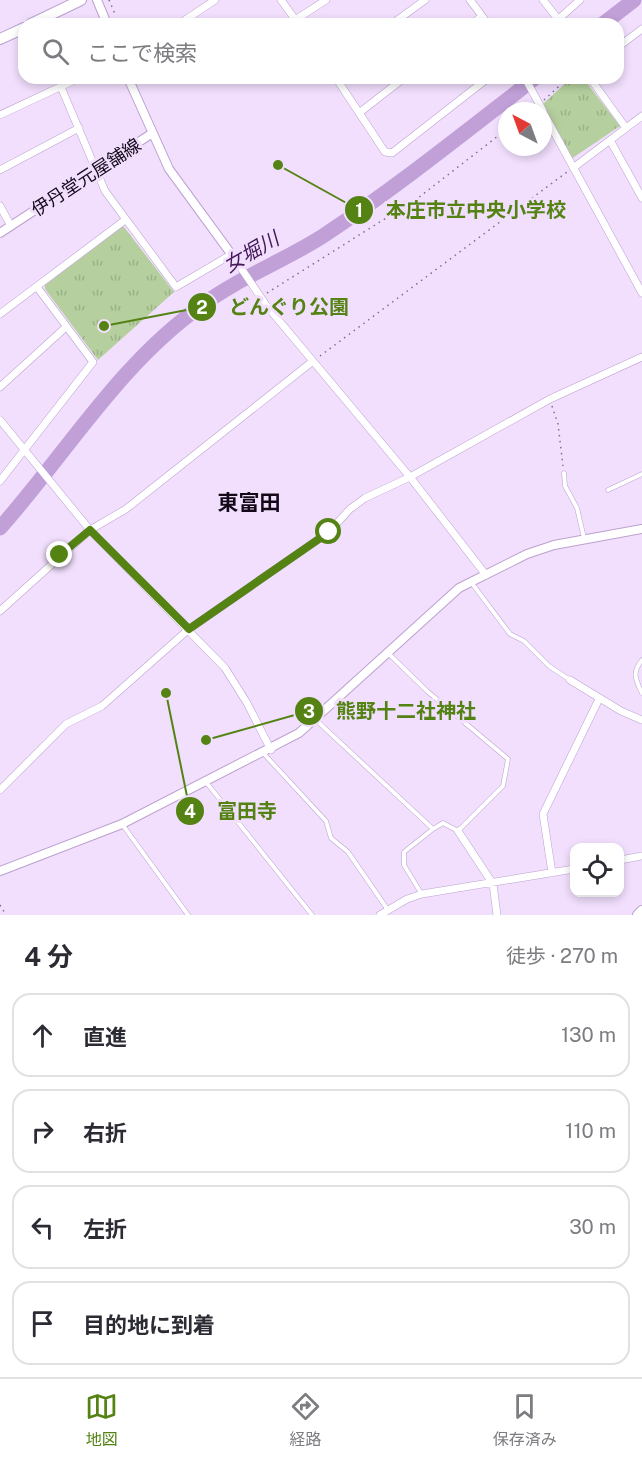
<!DOCTYPE html>
<html lang="ja">
<meta charset="utf-8">
<style>
:root{--surface:#fff;--page:#f2f2f3;--text:#2b2b33;--muted:#7c7c81;--line:#e1e1e2;--accent:#548314}
body{margin:0;font-family:"Public Sans","Noto Sans JP",sans-serif;background:var(--page);color:var(--text)}
.controls{position:absolute;right:18px;bottom:18px;display:grid;overflow:hidden;border-radius:12px;box-shadow:0 3px 9px #0003}
.controls button{width:54px;height:54px;display:grid;place-items:center;padding:0;border:0;border-bottom:2px solid var(--line);background:var(--surface);color:var(--text);font:30px sans-serif}
.compass{position:absolute;left:498px;top:102px;width:54px;height:54px;border-radius:50%;background:var(--surface);box-shadow:0 3px 9px #0003;rotate:319deg}
.stop{position:absolute;width:18px;height:18px;margin:-14px;border:4px solid #548314;border-radius:50%;background:#fff}
.stop.end{background:#548314;border-color:#fff;box-shadow:0 2px 6px #0008}
.list{margin:0;padding:0;list-style:none}
h2{display:flex;justify-content:space-between;align-items:center;height:78px;margin:0;padding:0 24px;font-size:26px}
h2 small{font-size:20px;font-weight:400;color:var(--muted)}
.list li{display:grid;grid-template-columns:39px 1fr auto;gap:18px;align-items:center;box-sizing:border-box;height:84px;margin:0 12px 12px;padding:0 12px;border:2px solid var(--line);border-radius:18px}
.list b{display:block;font-size:22px;white-space:nowrap}
.list em{font-size:20px;font-style:normal;color:var(--muted)}
.icon{flex:none;width:33px;height:33px;fill:none;stroke:currentColor;stroke-width:2;stroke-linecap:round;stroke-linejoin:round}
.map{position:relative;flex:none;width:642px;height:915px;overflow:hidden}
.search{position:absolute;background:var(--surface);box-shadow:0 3px 9px #0003;left:18px;right:18px;top:18px;height:66px;display:flex;align-items:center;gap:15px;box-sizing:border-box;padding:0 21px;border-radius:18px;color:var(--muted);font-size:22px}
.sheet{height:462px;background:var(--surface)}
nav{display:flex;justify-content:space-around;align-items:center;box-sizing:border-box;height:84px;border-top:2px solid var(--line);background:var(--surface);font-size:16px;color:var(--muted)}
nav a{display:grid;justify-items:center;gap:3px}
nav .on{color:var(--accent)}
.map>svg:first-child{display:block}
</style>
<div class="map">
<svg width="642" height="915" viewBox="0 0 642 915">
<defs>
<pattern id="park-tufts" width="24" height="20" patternUnits="userSpaceOnUse" patternTransform="scale(1.5)"><rect width="24" height="20" fill="#b5d09e"/><path d="M3 7l-1-3M5 7V3M7 7l1-3M15 17l-1-3M17 17v-4M19 17l1-3" fill="none" stroke="#9bb188"/></pattern>
</defs>
<rect width="100%" height="100%" fill="#f1dffd"/>
<path fill="url(#park-tufts)" d="M571,78H583L620,126L571,159L543,104Z
M122,227H124L174,292L98,360L45,289V285Z"/>
<g fill="none" stroke-linecap="round" stroke-linejoin="round">
<path stroke="#c0a0d7" stroke-width="15" d="M603,24L634,0
M0,528C66,454 119,364 201,306C238,278 284,261 323,236C397,187 465,132 535,78"/>
<g stroke="#bca1d0" stroke-width="5">
<path id="service" d="M564,473L565,486L577,508L584,538
M608,490L642,474
M471,582L510,634L524,641L549,666L570,680
M642,660C632,672 635,679 642,693
M316,720L433,829L443,823L458,831L503,786L508,759L427,691L389,654
M264,754L326,821L331,838L348,852L388,910
M206,782L312,915
M122,824L188,915
M421,893L404,865V852L433,829"/>
</g>
<g stroke="#bca1d0" stroke-width="8">
<path id="minor" d="M281,0L297,22
M470,0L488,24
M543,0L558,19
M295,20L326,0
M179,24L215,0
M392,24L425,0
M472,24L482,16
M553,24L580,0
M618,47L642,29
M336,78L385,152L392,153L488,78
M525,78L543,111
M590,78L626,128
M61,87L105,191L176,287L232,254
M543,112L642,293
M359,113L404,78
M0,115L79,78
M610,140L642,198
M573,168L642,116
M0,170L79,128
M0,206L11,226
M237,262L266,305L410,477L486,575
M0,314L125,220
M0,387L66,327
M0,420L90,530L225,668L247,703L271,750
M0,481L93,362L37,287
M0,611L90,530L126,509L313,361
M570,680L621,711L642,720
M0,790L66,724L102,706L189,629L329,532L350,509L365,498L410,477L550,399L642,357
M458,831L493,884L497,915
M620,860L642,856
M552,873L543,814L599,699
M380,915L407,899L422,894L574,869"/>
</g>
<g stroke="#bca1d0" stroke-width="10">
<path id="tertiary" d="M97,0L107,24
M128,78L169,169L237,262
M0,233L151,134
M0,871L122,824L299,733L459,588L527,554L554,545L642,529"/>
</g>
<g stroke="#bca1d0" stroke-width="12">
<path id="primary" d="M31,24L81,0
M0,39L24,28
M638,915L642,911"/>
</g>
<path stroke="#7f7188" stroke-width="1.5" stroke-dasharray="1.5 4.5" stroke-linecap="butt" d="M109,0L116,16
M544,100L568,78
M267,293L418,198L507,129
M320,356L567,172
M552,406L558,424L563,466
M0,905L6,915"/>
<use href="#service" stroke="#fff" stroke-width="4"/>
<use href="#minor" stroke="#fff" stroke-width="7"/>
<use href="#tertiary" stroke="#fff" stroke-width="8"/>
<use href="#primary" stroke="#fff" stroke-width="10"/>
</g>
<g fill="none" stroke-linecap="round" stroke-linejoin="round">
<path stroke="#548314" stroke-width="8" d="M60,555L90,530L189,629L329,532"/>
</g>
<g text-anchor="middle" dominant-baseline="central" stroke-width="6" stroke-linejoin="round" paint-order="stroke">
<g font-size="18" fill="#130919" stroke="#f1dffd">
<text transform="translate(86 177) rotate(-33)">伊丹堂元屋舗線</text>
</g>
<g font-size="20" font-style="italic" fill="#43195a" stroke="#f1dffd">
<text transform="translate(251 252) rotate(-30)">女堀川</text>
</g>
<g font-size="21" font-weight="bold" fill="#130919" stroke="#f1dffd">
<text x="249" y="502">東富田</text>
</g>
</g>
<path fill="none" stroke="#548314" stroke-width="2" d="M278 165L359 210M104 326L202 307M206 740L309 711M166 693L190 811"/>
<g fill="#548314" stroke="#f1dffd" stroke-width="2">
<circle cx="278" cy="165" r="6"/>
<circle cx="104" cy="326" r="6"/>
<circle cx="206" cy="740" r="6"/>
<circle cx="166" cy="693" r="6"/>
<circle cx="359" cy="210" r="15"/>
<circle cx="202" cy="307" r="15"/>
<circle cx="309" cy="711" r="15"/>
<circle cx="190" cy="811" r="15"/>
</g>
<g font-size="18" text-anchor="middle" font-weight="bold" fill="#fff">
<text x="359" y="217">1</text>
<text x="202" y="314">2</text>
<text x="309" y="718">3</text>
<text x="190" y="818">4</text>
</g>
<g font-size="20" text-anchor="middle" font-weight="bold" fill="#548314" stroke="#f1dffd" stroke-width="6" stroke-linejoin="round" paint-order="stroke">
<text x="476" y="217">本庄市立中央小学校</text>
<text x="289" y="314">どんぐり公園</text>
<text x="406" y="718">熊野十二社神社</text>
<text x="247" y="818">富田寺</text>
</g>
</svg>
<div class="controls">
<button><svg class="icon" aria-label="locate" viewBox="0 0 24 24"><circle cx="12" cy="12" r="6"/><path d="M12 2v4M12 18v4M2 12h4M18 12h4"/></svg></button>
</div>
<svg class="compass" viewBox="-18 -18 36 36"><path d="M0-13l5 13h-10z" fill="#e53935"/><path d="M0 13l5-13h-10z" fill="#7c7c81"/></svg>
<div class="stop" style="left:329px;top:532px"></div>
<div class="stop end" style="left:60px;top:555px"></div>
<div class="search"><svg class="icon" aria-label="search" viewBox="0 0 24 24"><circle cx="10" cy="10" r="6"/><path d="M15 15l6 6"/></svg>ここで検索</div>
</div>
<section class="sheet">
<h2>4 分<small>徒歩 · 270 m</small></h2>
<ul class="list">
<li><svg class="icon" aria-label="ahead" viewBox="0 0 24 24"><path d="M12 20V5M6 11l6-6 6 6"/></svg><div><b>直進</b></div><em>130 m</em></li>
<li><svg class="icon" aria-label="right" viewBox="0 0 24 24"><path d="M7 20v-9h11M14 6l5 5-5 5"/></svg><div><b>右折</b></div><em>110 m</em></li>
<li><svg class="icon" aria-label="left" viewBox="0 0 24 24"><path d="M17 20v-9H6M10 6l-5 5 5 5"/></svg><div><b>左折</b></div><em>30 m</em></li>
<li><svg class="icon" aria-label="arrive" viewBox="0 0 24 24"><path d="M6 21V4h12l-3 4 3 4H6"/></svg><div><b>目的地に到着</b></div></li>
</ul>
</section>
<nav>
<a class="on"><svg class="icon" aria-label="map" viewBox="0 0 24 24"><path d="M3 6l6-2 6 2 6-2v14l-6 2-6-2-6 2zM9 4v14M15 6v14"/></svg>地図</a>
<a><svg class="icon" aria-label="directions" viewBox="0 0 24 24"><path d="M12 3l9 9-9 9-9-9zM9 14v-3h6M13 9l2 2-2 2"/></svg>経路</a>
<a><svg class="icon" aria-label="saved" viewBox="0 0 24 24"><path d="M7 4h10v16l-5-4-5 4z"/></svg>保存済み</a>
</nav>
